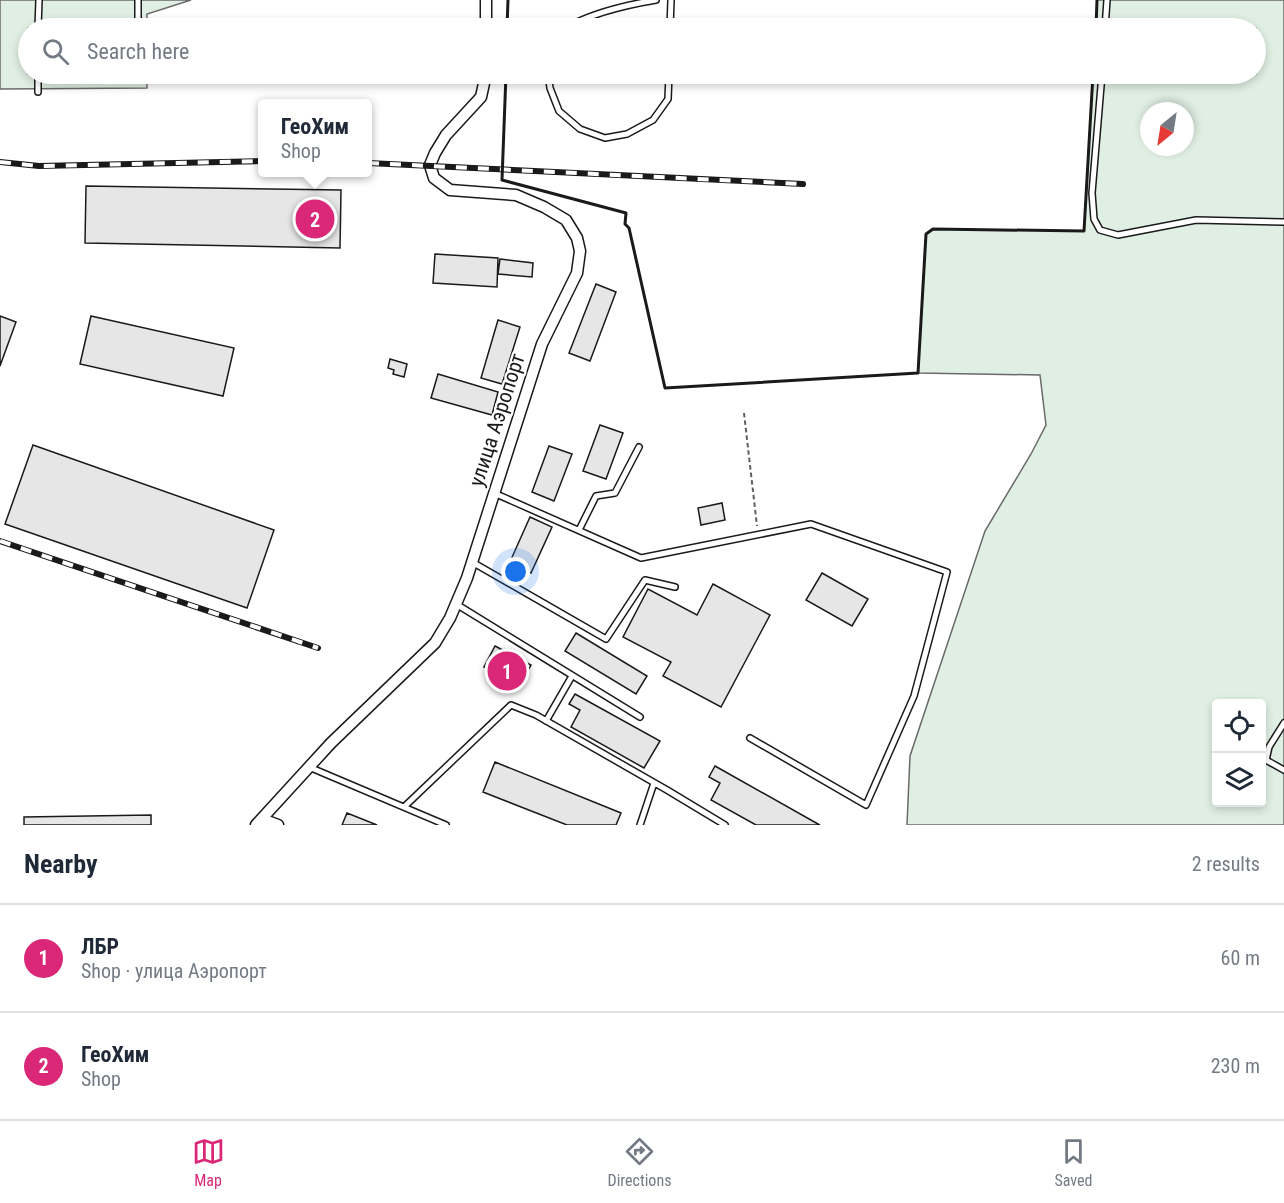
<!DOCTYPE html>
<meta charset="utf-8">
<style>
:root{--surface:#fff;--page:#f2f2f3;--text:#1f2937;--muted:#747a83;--line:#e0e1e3;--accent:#db2777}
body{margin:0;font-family:"Roboto Condensed",sans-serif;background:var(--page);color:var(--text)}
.controls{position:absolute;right:18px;bottom:18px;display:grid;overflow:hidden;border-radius:6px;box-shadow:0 3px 9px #0003}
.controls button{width:54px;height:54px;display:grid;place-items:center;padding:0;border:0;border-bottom:2px solid var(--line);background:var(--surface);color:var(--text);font:30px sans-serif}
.compass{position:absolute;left:1140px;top:102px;width:54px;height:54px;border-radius:50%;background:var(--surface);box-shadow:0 3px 9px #0003;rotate:210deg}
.you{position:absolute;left:516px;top:572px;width:21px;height:21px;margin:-15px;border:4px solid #fff;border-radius:50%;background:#1a73e8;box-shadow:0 0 0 9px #1a73e833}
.badge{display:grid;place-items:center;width:39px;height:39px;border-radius:50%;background:var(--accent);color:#fff;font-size:20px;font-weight:700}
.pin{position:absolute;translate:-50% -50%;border:3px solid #fff;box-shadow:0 2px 6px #0006}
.popup{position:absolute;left:258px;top:99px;width:114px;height:78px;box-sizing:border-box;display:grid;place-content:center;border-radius:6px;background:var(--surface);filter:drop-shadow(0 2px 4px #0005);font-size:20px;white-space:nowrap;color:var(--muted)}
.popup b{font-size:22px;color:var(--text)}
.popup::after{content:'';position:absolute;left:50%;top:100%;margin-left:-12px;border:12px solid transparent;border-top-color:var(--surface)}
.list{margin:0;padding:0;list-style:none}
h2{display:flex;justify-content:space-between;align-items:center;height:78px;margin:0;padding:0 24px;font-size:26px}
h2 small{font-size:20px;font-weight:400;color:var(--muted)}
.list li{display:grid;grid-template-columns:39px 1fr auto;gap:18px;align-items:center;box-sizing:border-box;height:108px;padding:0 24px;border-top:2px solid var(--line)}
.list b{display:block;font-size:22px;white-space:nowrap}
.list p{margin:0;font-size:20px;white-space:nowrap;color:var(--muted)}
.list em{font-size:20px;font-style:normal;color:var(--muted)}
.icon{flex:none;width:33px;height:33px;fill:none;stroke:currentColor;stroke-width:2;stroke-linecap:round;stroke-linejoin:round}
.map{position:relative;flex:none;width:1284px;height:825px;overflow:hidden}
.search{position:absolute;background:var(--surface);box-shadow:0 3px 9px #0003;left:18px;right:18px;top:18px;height:66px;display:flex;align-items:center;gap:15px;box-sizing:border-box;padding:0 21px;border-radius:33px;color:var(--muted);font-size:22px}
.sheet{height:294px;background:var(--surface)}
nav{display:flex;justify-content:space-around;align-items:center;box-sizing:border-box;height:84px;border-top:2px solid var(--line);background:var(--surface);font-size:16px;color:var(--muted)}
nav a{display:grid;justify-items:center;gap:3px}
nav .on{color:var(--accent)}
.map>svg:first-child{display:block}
</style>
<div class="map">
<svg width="1284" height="825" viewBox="0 0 1284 825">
<rect width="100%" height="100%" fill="#fff"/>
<path fill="#e0efe3" stroke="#6a6a6a" stroke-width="1.5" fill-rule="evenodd" d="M0,0H191L147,14V28H28V74H147V88L0,89Z
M1097,0H1284V825H907L910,756L985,531L1031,454L1046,425L1040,375L918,373L926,234L933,229L1084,231L1093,74H1256V28H1096ZM1149,111H1185V147H1149ZM1216,704H1262V802H1216Z"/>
<path fill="#e6e6e6" stroke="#1a1a1a" stroke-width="1.5" d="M86,186L341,190L340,248L85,243Z
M435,254L498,258L497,287L433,283Z
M500,259L533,263L532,277L498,274Z
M596,284L616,292L590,361L569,353Z
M0,316L16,322L0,366Z
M91,316L234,348L223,396L80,364Z
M498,320L520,327L502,384L481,378Z
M390,359L407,364L404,377L393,374L394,370L388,368Z
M438,374L498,392L492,415L431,398Z
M600,425L623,433L606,479L583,471Z
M33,445L274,530L247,608L5,524Z
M549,446L572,454L554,501L532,492Z
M722,503L725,520L701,525L698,508Z
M530,517L552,527L531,573L509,564Z
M822,573L868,599L852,626L806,600Z
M713,584L770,615L721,707L663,676L671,662L623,637L648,589L697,615Z
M576,633L647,676L636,694L565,651Z
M495,646L531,665L519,686L484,667Z
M575,694L660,741L644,768L571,727L580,710L569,704Z
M495,762L621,813L616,825H567L483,792Z
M715,766L818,824L820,825H756L711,800L720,783L709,777Z
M347,813L377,825H342Z
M151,815V825H24V817Z"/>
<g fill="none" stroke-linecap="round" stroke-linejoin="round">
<g stroke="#1a1a1a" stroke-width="8">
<path id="lane" d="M38,28L39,0
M138,28V0
M566,28C591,13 626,5 656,0
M670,28L671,0
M1105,28L1107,0
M548,74L550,88L559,111L580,129L605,138L627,134L653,120L668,99L669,74
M1102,74L1092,193L1094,219L1100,230L1118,235L1196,220L1284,222
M38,92V74
M494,493L641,558L811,524L947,572L914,696L866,805L750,738
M579,530L596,496L615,493L639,447
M472,562L606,639L645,580L675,587
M456,604L640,717
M546,721L572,676
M1284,723L1269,747L1266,760L1284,770
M309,767L446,825
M404,807L511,705L536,715L667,790L725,825
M640,825L654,783"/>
</g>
<g stroke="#1a1a1a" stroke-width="13">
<path id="street" d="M486,28V0
M262,819L278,825
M256,825L331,743L435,643L450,618L467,578L542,344L577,273L580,251L577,238L566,220L544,207L516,195L450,190L434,178L430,165L435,153L446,135L481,97L486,74"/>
</g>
<path stroke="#5f5f5f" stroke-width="2" stroke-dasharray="4.5 3" stroke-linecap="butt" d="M744,413L757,526"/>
<use href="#lane" stroke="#fff" stroke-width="5"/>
<use href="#street" stroke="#fff" stroke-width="10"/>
<g stroke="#1a1a1a" stroke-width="6">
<path id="rail" d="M0,162L39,166L262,161
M368,163L803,184
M0,541L318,648"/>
</g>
<use href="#rail" stroke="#fff" stroke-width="4" stroke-dasharray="11" stroke-linecap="butt"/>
<path stroke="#1a1a1a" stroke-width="3" d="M507,28L508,0
M1096,28L1097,0
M506,74L502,180L626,213L625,224L629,228L665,388L918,373L926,234L933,229L1084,231L1093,74"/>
</g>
<g text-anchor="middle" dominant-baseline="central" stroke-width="4.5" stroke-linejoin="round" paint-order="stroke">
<g font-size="21" fill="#1a1a1a" stroke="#fff">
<text transform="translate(497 420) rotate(-72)">улица Аэропорт</text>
</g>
</g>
</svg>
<div class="controls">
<button><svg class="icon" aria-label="locate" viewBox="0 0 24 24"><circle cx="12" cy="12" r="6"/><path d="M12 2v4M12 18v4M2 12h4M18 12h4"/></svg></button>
<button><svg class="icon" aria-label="layers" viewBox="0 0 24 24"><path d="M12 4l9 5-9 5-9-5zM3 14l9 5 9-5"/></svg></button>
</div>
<svg class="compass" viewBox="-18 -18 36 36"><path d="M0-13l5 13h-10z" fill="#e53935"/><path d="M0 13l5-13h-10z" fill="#747a83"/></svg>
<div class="you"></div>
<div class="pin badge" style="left:507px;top:671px">1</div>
<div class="pin badge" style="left:315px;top:219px">2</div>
<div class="popup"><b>ГеоХим</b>Shop</div>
<div class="search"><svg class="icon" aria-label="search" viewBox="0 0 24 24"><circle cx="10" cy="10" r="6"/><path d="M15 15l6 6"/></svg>Search here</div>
</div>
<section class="sheet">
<h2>Nearby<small>2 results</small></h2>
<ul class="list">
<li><span class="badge">1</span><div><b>ЛБР</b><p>Shop · улица Аэропорт</p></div><em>60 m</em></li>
<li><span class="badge">2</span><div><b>ГеоХим</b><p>Shop</p></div><em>230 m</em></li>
</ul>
</section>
<nav>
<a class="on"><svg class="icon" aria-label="map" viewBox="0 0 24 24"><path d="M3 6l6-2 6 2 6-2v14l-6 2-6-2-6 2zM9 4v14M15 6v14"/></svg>Map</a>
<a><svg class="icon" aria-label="directions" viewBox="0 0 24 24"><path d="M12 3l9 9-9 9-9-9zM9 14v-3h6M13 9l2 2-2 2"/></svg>Directions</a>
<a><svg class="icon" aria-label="saved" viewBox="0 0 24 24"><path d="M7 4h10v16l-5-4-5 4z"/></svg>Saved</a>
</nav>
